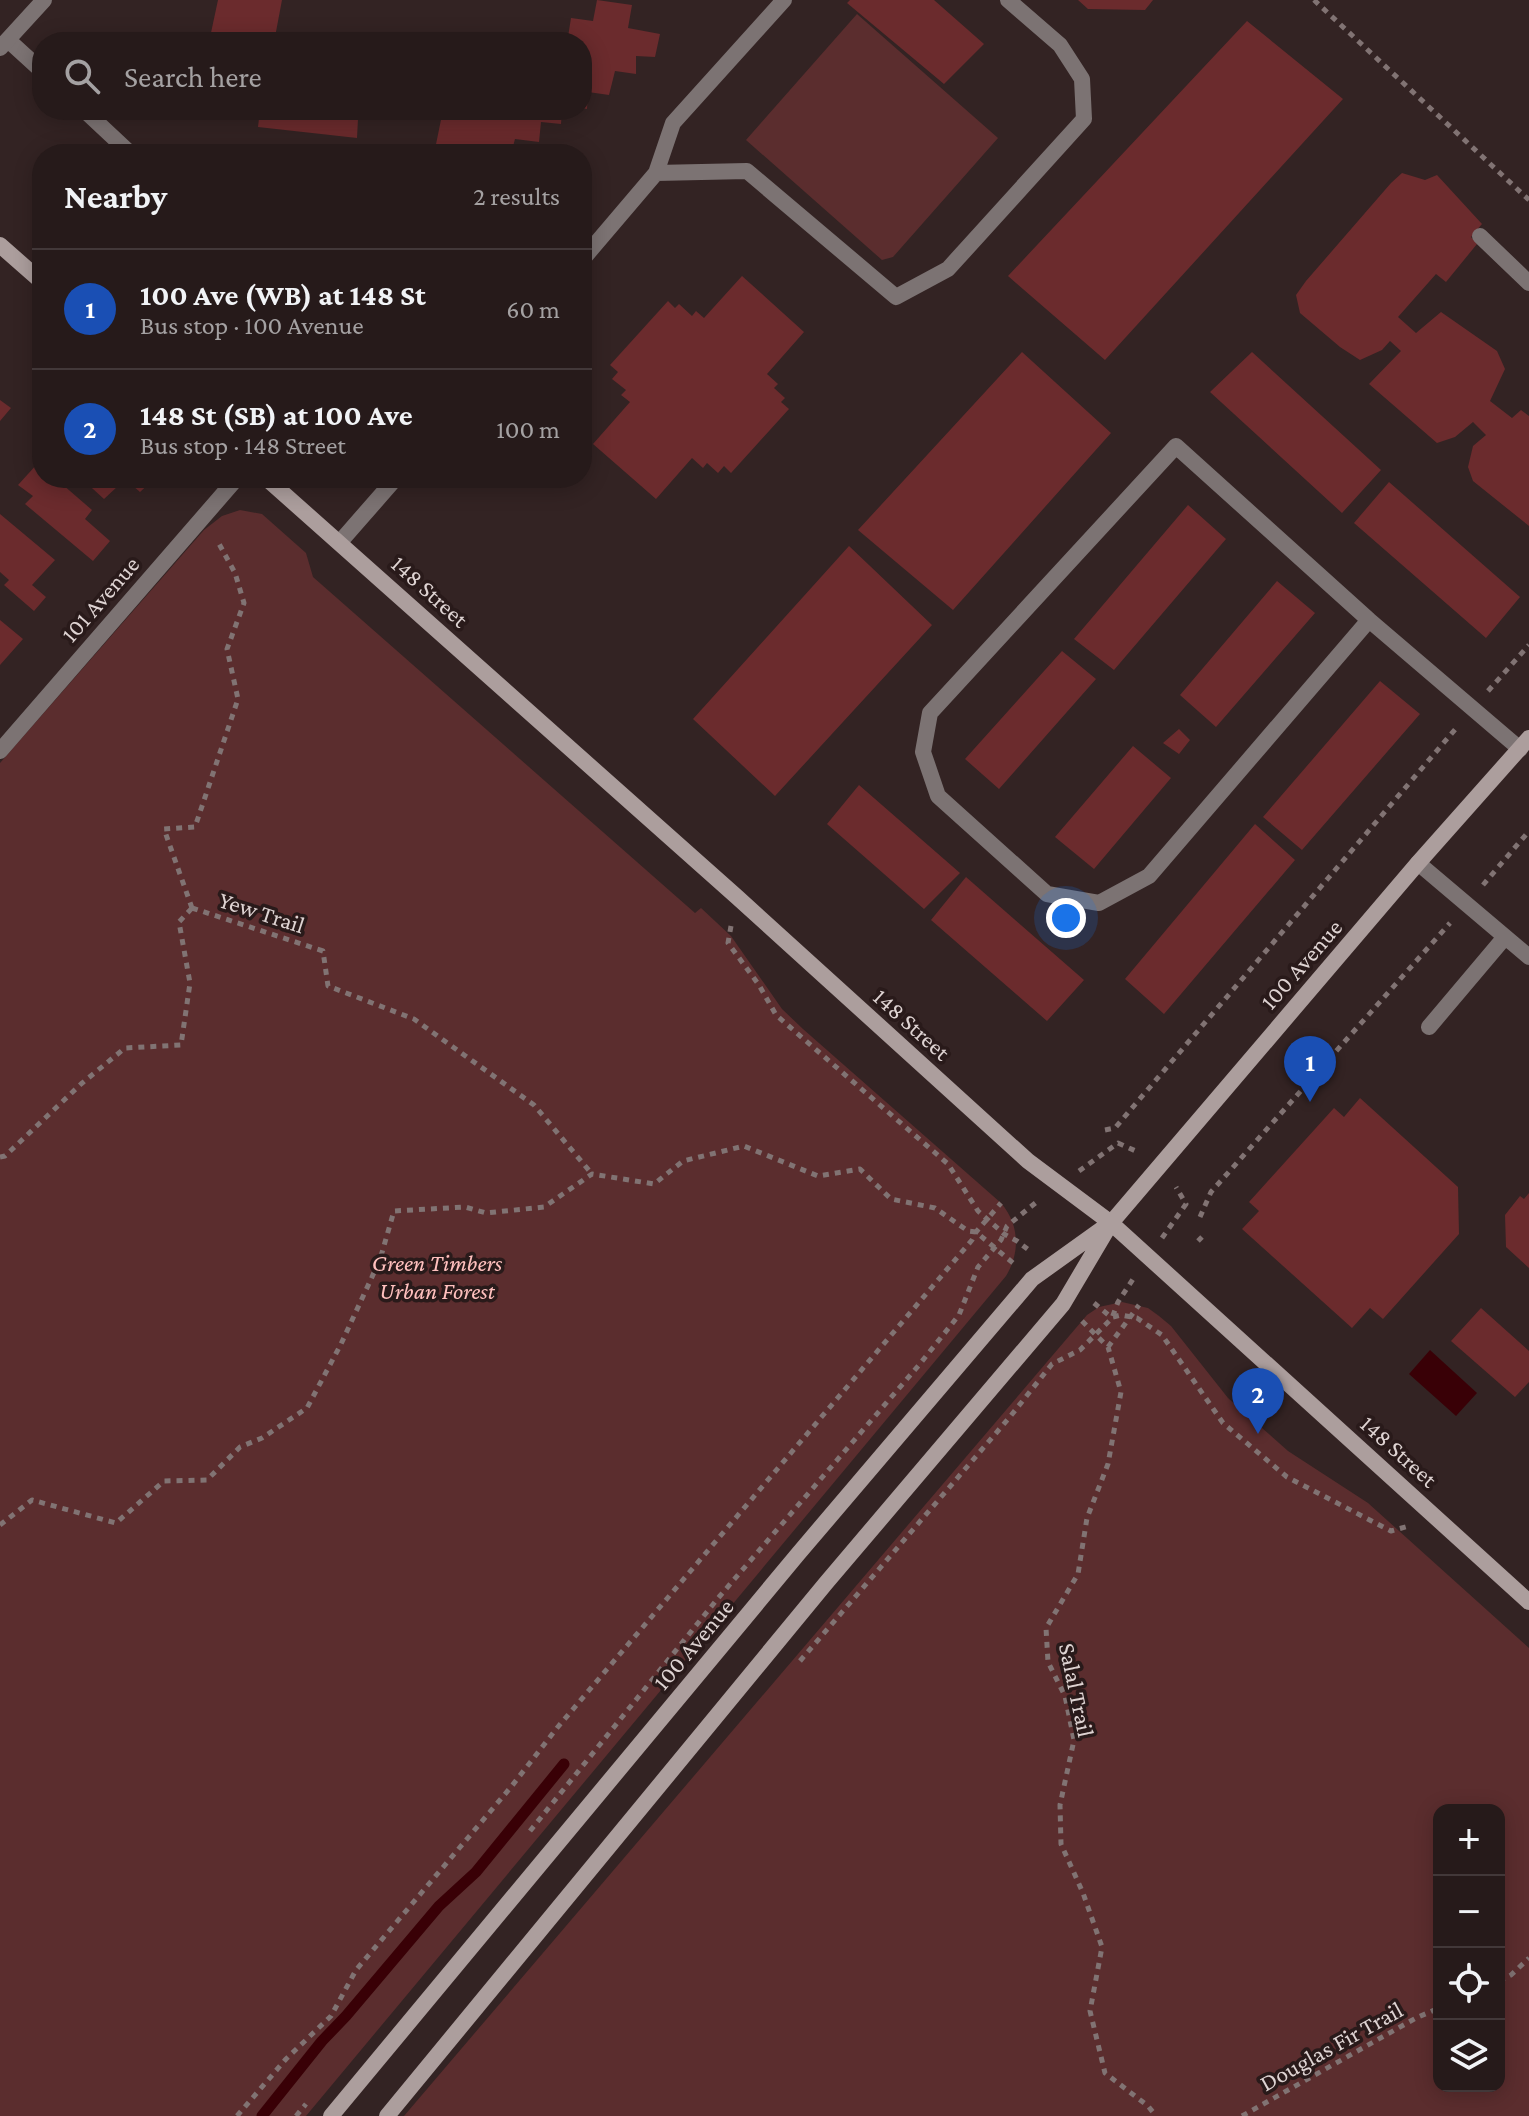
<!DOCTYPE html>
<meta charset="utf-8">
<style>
:root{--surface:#261a1a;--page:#322727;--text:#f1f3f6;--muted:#a4a1a2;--line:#423839;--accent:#67c4ef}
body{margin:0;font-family:"Crimson Pro",serif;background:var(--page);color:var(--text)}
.controls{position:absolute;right:24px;bottom:24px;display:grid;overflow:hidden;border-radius:16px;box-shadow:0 4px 20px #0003}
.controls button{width:72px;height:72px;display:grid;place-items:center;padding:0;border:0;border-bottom:2px solid var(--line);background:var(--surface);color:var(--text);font:40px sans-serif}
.you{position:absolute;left:1066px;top:918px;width:28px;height:28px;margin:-20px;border:6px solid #fff;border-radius:50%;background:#1a73e8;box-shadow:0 0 0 12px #1a73e833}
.badge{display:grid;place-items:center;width:52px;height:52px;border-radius:50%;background:var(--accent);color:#fff;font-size:26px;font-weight:700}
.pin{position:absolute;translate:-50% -66px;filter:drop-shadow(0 2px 4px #0008)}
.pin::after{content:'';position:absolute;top:42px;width:28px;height:24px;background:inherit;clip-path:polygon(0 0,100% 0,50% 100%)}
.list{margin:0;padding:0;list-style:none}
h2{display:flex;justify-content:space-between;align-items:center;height:104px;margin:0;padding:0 32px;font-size:34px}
h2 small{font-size:26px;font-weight:400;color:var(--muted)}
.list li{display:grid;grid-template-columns:52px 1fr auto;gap:24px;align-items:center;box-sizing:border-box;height:120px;padding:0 32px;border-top:2px solid var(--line)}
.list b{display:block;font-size:30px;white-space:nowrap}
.list p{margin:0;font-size:26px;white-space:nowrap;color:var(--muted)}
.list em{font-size:26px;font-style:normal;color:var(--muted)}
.icon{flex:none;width:44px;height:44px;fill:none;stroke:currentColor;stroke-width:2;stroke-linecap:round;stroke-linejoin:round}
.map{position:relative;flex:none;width:1529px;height:2116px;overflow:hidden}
.search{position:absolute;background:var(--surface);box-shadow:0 4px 20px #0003;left:32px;top:32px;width:560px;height:88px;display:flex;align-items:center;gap:20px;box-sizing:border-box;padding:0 28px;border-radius:32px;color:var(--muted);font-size:30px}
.panel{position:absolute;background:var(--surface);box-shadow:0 4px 20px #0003;left:32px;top:144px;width:560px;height:344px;border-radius:32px}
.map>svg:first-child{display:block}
</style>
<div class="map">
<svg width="1529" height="2116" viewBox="0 0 1529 2116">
<rect width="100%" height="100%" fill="#332323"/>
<path fill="#5b2d2e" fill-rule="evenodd" d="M857,14L998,138L893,257L882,260L746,140Z
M240,510L262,514L306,553L313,577L695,913L701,908L731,936L782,1009L803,1029L1001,1203C1020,1225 1020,1253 1006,1276L306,2116H0V763L204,530L222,516Z
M1122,1302L1148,1308L1159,1316L1171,1326L1228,1398L1288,1451L1368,1503L1529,1648V2116H404L1087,1315L1099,1307ZM1439,1810H1499V2086H1439Z"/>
<path fill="#390006" d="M1430,1350L1477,1393L1456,1416L1409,1374Z"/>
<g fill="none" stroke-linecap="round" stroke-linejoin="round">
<path stroke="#390006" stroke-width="11" d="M262,2116L322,2041L346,2016L439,1906L476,1872L564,1764"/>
</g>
<path fill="#6b2b2d" d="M218,0H282L275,37L291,42H209Z
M597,0L632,5L628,28L660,34L655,57L636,56V74L615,71L609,95L588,92L587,109L582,108V42H545L546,32L568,37L571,18L593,21Z
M850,0H934L984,44L944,84L847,3Z
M1078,0H1153L1145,10L1088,9Z
M1247,21L1343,99L1105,360L1008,276Z
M260,110H321V113L358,119L357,138L258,127Z
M443,110H562L561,124L541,122L539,142L515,139L511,154H434Z
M1402,173L1425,180L1437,175L1482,224L1471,237L1477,244L1446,282L1436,274L1398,317L1416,333L1441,312L1497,351L1505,369L1490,401L1512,418L1521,410L1529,416V526L1473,481L1468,467L1473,446L1486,435L1473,422L1455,437L1437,443L1369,384L1401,351L1390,341L1382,350L1360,360L1340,347L1300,313L1296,295L1306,281L1391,183Z
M742,276L804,332L767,374L778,384L774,388L785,398L781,402L789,409L731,473L724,466L718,473L707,463L703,468L692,458L656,499L593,444L630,402L621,395L626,390L612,379L618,372L610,365L668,301L675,308L679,304L692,316L696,311L704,318Z
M1022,352L1111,433L953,610L858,530Z
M1252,352L1381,470L1342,513L1210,392Z
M0,400L11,408L0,421Z
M38,463L42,466V478H55L92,510L85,519L110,541L93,561L25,504L33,496L18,485Z
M81,478H109L118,486L104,499Z
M124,478H155L140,492Z
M1389,482L1520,597L1486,638L1354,523Z
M1188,505L1226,539L1114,670L1074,639Z
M0,514L55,560L32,585L46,597L34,611L4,585L9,580L0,572Z
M849,546L932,625L775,796L693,719Z
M1277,581L1315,613L1216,727L1180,695Z
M0,620L23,639L0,665Z
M1062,651L1096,679L999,789L965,759Z
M1380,681L1420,714L1302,850L1263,817Z
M1179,729L1190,740L1179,754L1163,743Z
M1133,746L1171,778L1094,869L1055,837Z
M859,785L960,873L924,909L827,824Z
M1255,824L1295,860L1164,1014L1125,979Z
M966,877L1084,980L1047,1021L931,920Z
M1360,1098L1458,1187L1459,1234L1383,1319L1370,1308L1352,1328L1242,1229L1259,1211L1249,1202L1334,1108L1344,1117Z
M1529,1193V1268L1506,1247L1505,1215L1520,1196L1524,1199Z
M1481,1308L1529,1351V1382L1515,1397L1451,1341Z"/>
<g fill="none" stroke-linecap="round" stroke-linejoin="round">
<path stroke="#817373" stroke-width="5" stroke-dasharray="6 6" stroke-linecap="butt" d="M1314,0L1529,200
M1488,691L1529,645
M1483,885L1529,831
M192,908L323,951L328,986L414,1019L534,1105L592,1174
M192,908L164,829L195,827L238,699L227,649L244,603L235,573L217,540
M731,926L728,943L759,985L776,1015L948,1164L978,1211L1004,1234L1017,1241L1030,1251
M1105,1130L1115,1128L1458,726
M0,1157L5,1156L81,1084L125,1048L181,1045L190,983L179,922L192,908
M1079,1171L1118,1143L1138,1152
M1200,1217L1211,1192L1450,923
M1162,1238L1186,1204L1176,1187
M1198,1241L1202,1237
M1094,1303L1112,1318
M1113,1317L1121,1315L1137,1318L1162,1335L1223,1423L1287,1477L1391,1531L1409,1526
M1082,1321L1108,1347L1121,1392L1108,1464L1087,1518L1078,1574L1046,1628L1048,1662L1065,1696L1074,1740L1060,1805L1061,1844L1083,1893L1102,1947L1090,2011L1105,2073L1148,2106L1156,2116
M1108,1347L1139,1305
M0,1525L32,1500L116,1523L164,1481L207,1480L240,1447L262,1438L307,1408L341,1344L372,1277L381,1256L394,1211L465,1207L486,1213L544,1207L592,1174L654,1184L683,1161L744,1146L818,1176L860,1169L891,1199L935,1208L968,1231L976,1232L1013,1263
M800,1661L1009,1418L1052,1364L1080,1350L1112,1318L1118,1302L1135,1276
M530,1831L719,1597L919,1365L959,1315L978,1267L1001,1240L1007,1226L1039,1200
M1499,1981L1511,1975L1529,1958
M237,2116L286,2059L331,2016L356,1970L511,1787L557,1728L972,1240L976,1232L1001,1203
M296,2116L306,2104
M1242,2116L1416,2018L1439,2008"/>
<path stroke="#7c7373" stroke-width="16" d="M8,40L42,71
M84,110L131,154
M656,173L747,171L896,297L948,269L1084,119L1082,79L1060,45L1008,0
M1480,236L1529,283
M582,260L656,173L673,123L784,0
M1176,446L1369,620L1149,876L1099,903L1047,894L938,796L923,752L930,713Z
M340,542L396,478
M1369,620L1520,749
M1418,863L1529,957
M1429,1027L1505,937"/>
<path stroke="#7c7373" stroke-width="16" d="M0,48L44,0
M0,751L237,478"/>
<path stroke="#ac9e9d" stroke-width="16" d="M0,245L42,282
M266,478L737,897L1028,1161L1111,1223L1529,1602
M331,2116L798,1554L1032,1279L1106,1226
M387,2116L826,1583L1063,1304L1111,1223L1418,863L1529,738"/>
</g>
<g text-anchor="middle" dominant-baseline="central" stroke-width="7" stroke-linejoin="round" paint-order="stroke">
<g font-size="24" fill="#ded3d2" stroke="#291a1a">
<text transform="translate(430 591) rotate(42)">148 Street</text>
<text transform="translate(100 599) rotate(-49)">101 Avenue</text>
<text transform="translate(262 912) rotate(18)">Yew Trail</text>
<text transform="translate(1301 964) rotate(-49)">100 Avenue</text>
<text transform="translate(912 1024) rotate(42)">148 Street</text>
<text transform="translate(1399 1451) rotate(42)">148 Street</text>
<text transform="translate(693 1644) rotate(-50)">100 Avenue</text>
<text transform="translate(1077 1690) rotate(78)">Salal Trail</text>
<text transform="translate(1331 2046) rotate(-29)">Douglas Fir Trail</text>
</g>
<g font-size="24" font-style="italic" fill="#ffc0be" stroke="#291a1a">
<text x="437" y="1262">Green Timbers<tspan x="437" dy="28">Urban Forest</tspan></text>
</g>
</g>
</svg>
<div class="controls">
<button>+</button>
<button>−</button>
<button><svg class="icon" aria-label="locate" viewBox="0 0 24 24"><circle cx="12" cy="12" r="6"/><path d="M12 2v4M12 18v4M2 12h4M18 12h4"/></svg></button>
<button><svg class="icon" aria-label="layers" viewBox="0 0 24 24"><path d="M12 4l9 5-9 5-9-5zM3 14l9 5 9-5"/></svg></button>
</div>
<div class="you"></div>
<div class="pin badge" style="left:1310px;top:1102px;background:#1a4fb4">1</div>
<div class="pin badge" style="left:1258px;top:1434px;background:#1a4fb4">2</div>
<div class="search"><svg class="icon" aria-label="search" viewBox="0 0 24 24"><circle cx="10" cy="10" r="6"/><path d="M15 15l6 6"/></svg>Search here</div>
<section class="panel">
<h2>Nearby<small>2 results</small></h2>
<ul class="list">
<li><span class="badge" style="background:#1a4fb4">1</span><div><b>100 Ave (WB) at 148 St</b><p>Bus stop · 100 Avenue</p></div><em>60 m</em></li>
<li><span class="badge" style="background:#1a4fb4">2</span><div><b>148 St (SB) at 100 Ave</b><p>Bus stop · 148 Street</p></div><em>100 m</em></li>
</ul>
</section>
</div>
